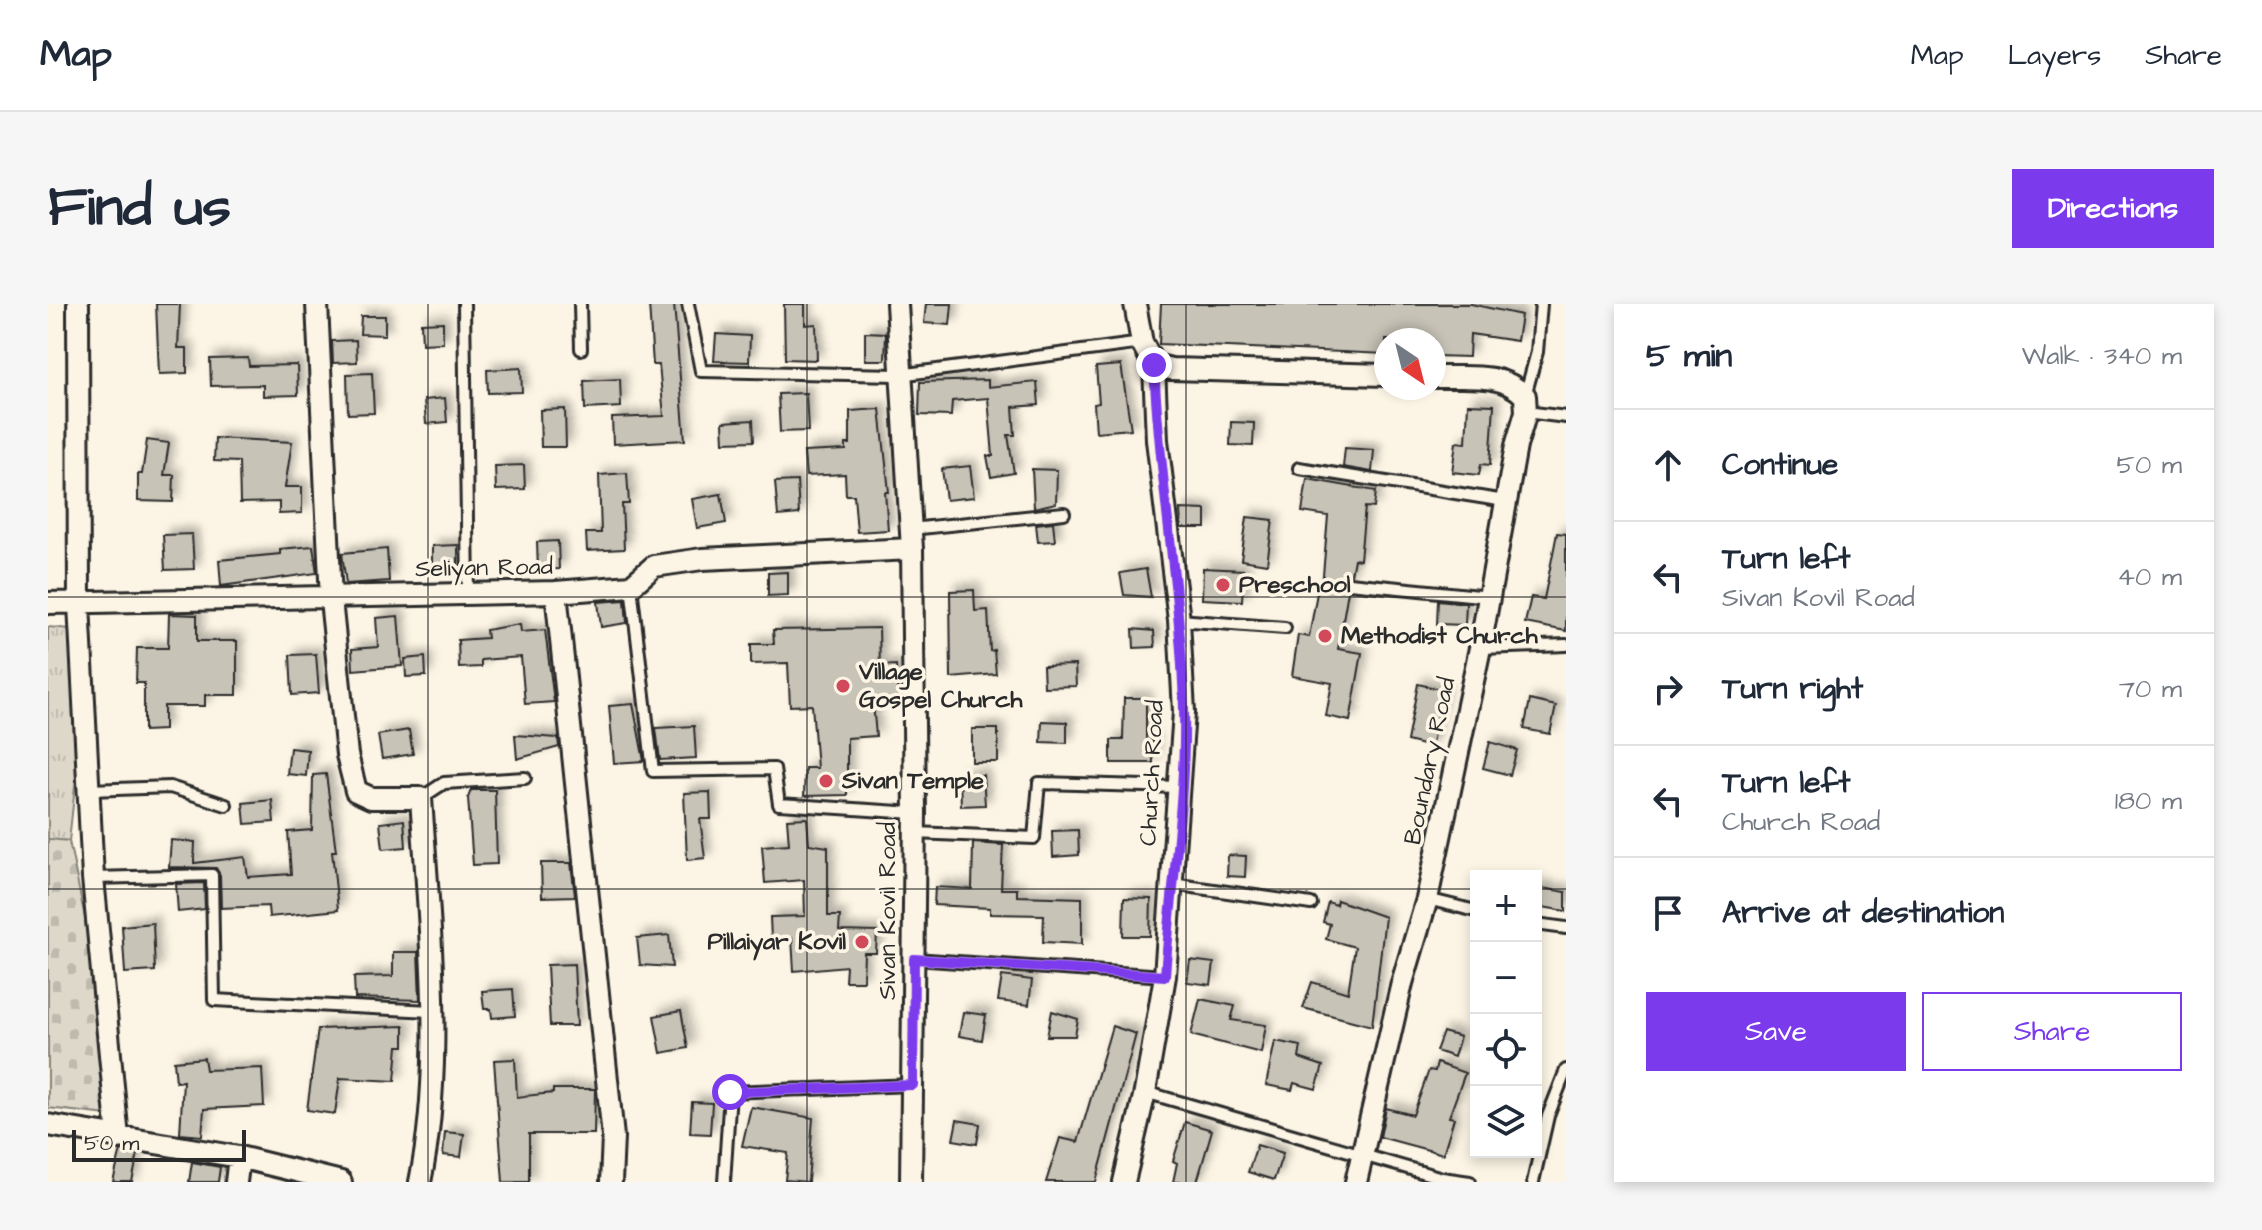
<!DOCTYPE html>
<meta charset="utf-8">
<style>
:root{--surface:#fff;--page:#f6f6f7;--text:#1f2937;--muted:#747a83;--line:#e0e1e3;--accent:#7c3aed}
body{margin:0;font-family:"Architects Daughter",sans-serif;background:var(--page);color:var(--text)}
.controls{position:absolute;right:24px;bottom:24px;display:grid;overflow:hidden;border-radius:0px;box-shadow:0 4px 12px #0003}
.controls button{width:72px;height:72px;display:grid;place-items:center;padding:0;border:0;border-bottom:2px solid var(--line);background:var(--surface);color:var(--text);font:40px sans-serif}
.compass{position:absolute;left:1326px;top:24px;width:72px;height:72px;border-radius:50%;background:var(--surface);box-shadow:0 4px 12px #0003;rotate:145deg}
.scale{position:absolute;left:24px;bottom:20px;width:174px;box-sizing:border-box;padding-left:8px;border:4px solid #2b2b2b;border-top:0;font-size:22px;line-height:28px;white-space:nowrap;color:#2b2b2b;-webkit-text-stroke:6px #fcf5e5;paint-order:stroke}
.stop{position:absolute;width:24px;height:24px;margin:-18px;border:6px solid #7c3aed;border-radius:50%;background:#fff}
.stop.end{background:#7c3aed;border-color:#fff;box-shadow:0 2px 8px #0008}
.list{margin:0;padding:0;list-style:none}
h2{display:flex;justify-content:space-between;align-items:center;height:104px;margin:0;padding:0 32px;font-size:34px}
h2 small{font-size:26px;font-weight:400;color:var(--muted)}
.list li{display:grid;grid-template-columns:52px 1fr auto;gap:24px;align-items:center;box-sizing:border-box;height:112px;padding:0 32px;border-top:2px solid var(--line)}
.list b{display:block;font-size:30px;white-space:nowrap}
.list p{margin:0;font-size:26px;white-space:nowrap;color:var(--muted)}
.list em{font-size:26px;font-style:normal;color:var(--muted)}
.actions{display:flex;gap:16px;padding:24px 32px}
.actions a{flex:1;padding:18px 0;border:2px solid var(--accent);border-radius:0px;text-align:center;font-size:28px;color:var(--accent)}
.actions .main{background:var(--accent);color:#fff}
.icon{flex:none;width:44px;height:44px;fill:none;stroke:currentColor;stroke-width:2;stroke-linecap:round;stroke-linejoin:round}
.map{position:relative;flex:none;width:1518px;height:878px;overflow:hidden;border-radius:0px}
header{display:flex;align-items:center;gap:48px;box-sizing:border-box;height:112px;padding:0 40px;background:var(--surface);border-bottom:2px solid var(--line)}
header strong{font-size:38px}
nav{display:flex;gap:44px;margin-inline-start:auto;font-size:28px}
.intro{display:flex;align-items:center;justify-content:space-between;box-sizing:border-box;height:192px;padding:0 48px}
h1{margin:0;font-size:56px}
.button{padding:20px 36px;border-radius:0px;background:var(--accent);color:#fff;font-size:28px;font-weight:700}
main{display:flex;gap:48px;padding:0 48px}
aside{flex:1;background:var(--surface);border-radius:0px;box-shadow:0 4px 12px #0003}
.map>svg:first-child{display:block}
</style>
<header>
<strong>Map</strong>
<nav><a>Map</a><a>Layers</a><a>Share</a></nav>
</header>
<div class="intro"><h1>Find us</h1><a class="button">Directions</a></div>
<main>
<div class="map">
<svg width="1518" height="878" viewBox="0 0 1518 878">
<defs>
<pattern id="grass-tufts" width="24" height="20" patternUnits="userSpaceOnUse" patternTransform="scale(2)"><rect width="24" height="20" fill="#ded8ca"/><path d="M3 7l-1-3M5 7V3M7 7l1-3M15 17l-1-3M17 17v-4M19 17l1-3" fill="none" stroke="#bfbaae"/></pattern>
<pattern id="cemetery-stones" width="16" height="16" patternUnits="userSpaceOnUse" patternTransform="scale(2)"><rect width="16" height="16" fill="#ded8ca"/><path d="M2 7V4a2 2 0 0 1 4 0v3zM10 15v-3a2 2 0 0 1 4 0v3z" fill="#bfbaae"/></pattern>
<filter id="shadow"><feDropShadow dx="6" dy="-6" stdDeviation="4" flood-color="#0004"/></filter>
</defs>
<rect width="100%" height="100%" fill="#fcf5e5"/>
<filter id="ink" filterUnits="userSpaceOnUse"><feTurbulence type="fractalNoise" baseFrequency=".0125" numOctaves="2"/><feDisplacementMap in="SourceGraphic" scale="16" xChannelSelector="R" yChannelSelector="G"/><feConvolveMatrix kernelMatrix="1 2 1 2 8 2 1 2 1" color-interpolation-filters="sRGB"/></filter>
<g filter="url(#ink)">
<path fill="url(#grass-tufts)" stroke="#84827a" stroke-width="2" d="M0,323L44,327L21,537L0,535Z"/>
<path fill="url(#cemetery-stones)" stroke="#84827a" stroke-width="2" d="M0,535L21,537L51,681L60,811L0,804Z"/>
<path fill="#c8c3b7" stroke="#2b2b2b" stroke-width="2" filter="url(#shadow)" d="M108,0H132L130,44H139V69L111,70Z
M601,0H626L637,136L565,140L564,114L616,112L611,61H605Z
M736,0H757V21L768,20L769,56L737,55Z
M878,0H904L902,21L876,19Z
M1113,0H1423L1473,11L1469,37L1422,30L1421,53L1386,52V36H1338V50L1111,40Z
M313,12H337V31L312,30Z
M395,18V39L374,40L373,19Z
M817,28L838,29L837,56H817Z
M668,30L702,32L701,58L666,57Z
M308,36L309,58L285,59L284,37Z
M200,54L201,62L249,61L250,91L215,92V81L163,82L162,55Z
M1073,61L1083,125L1048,128L1046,100L1051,99L1048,63Z
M473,64L474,88L440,89L439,66Z
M324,69L326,109L300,110L299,70Z
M572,75L573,103L537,105L536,77Z
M940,76V83L989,78L991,101L965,103L967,131H960L966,169L943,173L939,152H945L940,94L904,97L903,112L871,111L872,78Z
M758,89L760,127L732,128L730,90Z
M397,94L399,118L378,120L376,96Z
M1420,100L1446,101L1442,161L1433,160L1431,171L1404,168L1408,138L1418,139Z
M517,105L518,143H493L492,106Z
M832,105L841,188H837L840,226L809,228L806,191H798L797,170L758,172L756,148L798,146V140H802V107Z
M705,116L706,137L676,138L675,118Z
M1183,118L1206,119L1205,142L1182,141Z
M167,134L244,138L237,183H254V209L231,210V198L192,199L191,158L166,157Z
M99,136L121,139L116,171H126L125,198L90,197V170H94Z
M1297,144L1326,146L1324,168L1295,163Z
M476,161L477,185L448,186L447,162Z
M922,162L926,193L898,196L894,165Z
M984,165L1009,166L1008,199L986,204Z
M579,169L581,200H574L576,245L539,247L538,229H553L551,171Z
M1259,175L1328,187L1326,204L1317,203L1312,256L1306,255L1303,271L1293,277L1300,287L1290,345L1314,349L1302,417L1278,412L1284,379L1244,372L1250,331L1261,333L1270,283H1274L1280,212L1254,208Z
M749,177L751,210L730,212L727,178Z
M673,190L678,219L649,224L644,195Z
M1132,205L1158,206V224H1133Z
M1199,213L1225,216L1219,260L1193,256Z
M1005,218L1007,237L990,238L988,220Z
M1509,229L1518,230V327L1477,319L1483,293L1496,295Z
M144,230L146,265L117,266L115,231Z
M510,237L511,265L490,266L489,238Z
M410,241V267H384V242Z
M265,242L269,269L173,282L171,256L232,250V245Z
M339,245L341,277L298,280L294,249Z
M1155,264L1196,266L1194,297L1154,295Z
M1098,265L1103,293L1076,291L1072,269Z
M740,268V291L720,292V269Z
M926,286L927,307L940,306L942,347L946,346L948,370L903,374L902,287Z
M577,296L579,319L553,323L550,298Z
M1390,296L1418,299L1417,321L1389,320Z
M121,310L149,311V337H189V391H157V402H116V426L96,427V379H88L89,344H120Z
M350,312L354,362L305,366L304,345L330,343L328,314Z
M472,320L473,328L497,326L506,398L477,400L473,353L433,356V363L411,364L410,336L439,334L438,326Z
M831,324L832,362L848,361L850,398L825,399L828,432L799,434V491L756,492L757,464H769L764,401L742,402L740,359L703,360V340H726L725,326Z
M1085,325L1106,327L1107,343L1086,344Z
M268,350L271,389L244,391L242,351Z
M377,353L378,372L358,373L357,355Z
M1027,361L1028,382L996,383L995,362Z
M1370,380L1396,386L1383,443L1359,437Z
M1076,394H1098V436H1105V459H1063V436H1075Z
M1482,396L1508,402L1502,430L1476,425Z
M585,400L596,457L566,459L561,402Z
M994,417L1019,418V439L993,438Z
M646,422L648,454L612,456L608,424Z
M924,425H950V458H924Z
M361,426L365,450L334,455L330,431Z
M467,431L510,434L511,443L469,455Z
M1442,438L1469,446L1462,471L1435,464Z
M242,444L260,446L258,472L239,470Z
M278,470L288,547H284L290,606L221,613L220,602L173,604L172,571L168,564L121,563L123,536L147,538L146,559L197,553L200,573L243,570L240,528L264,526L265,471Z
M935,471L937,501L913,502L912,472Z
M423,486H447L449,560L425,561L420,494Z
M662,488L663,515H652L657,554L639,556L636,489Z
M224,496L226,518L197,520L195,499Z
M759,514L761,540L780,543V612H792L791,627L829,628L828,649H816L815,677H797L798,662L746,667L744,634L723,635L722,613L757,612L756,576L717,579L714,542L741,540L739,515Z
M356,516L358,543L335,545L332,519Z
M1030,526L1031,551L1005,553L1004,527Z
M925,539L955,541L953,585H969V592L1034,594V640L995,638L996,611L942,610V604L886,601L887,583L924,585Z
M1180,551L1198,552L1197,573L1179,572Z
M493,559H523L527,592L494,593Z
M156,579L157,605L130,608L128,580Z
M1488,583L1518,588V607L1488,602Z
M1076,594L1103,595L1102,632H1075Z
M1289,596L1337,613L1324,722L1255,704L1264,678L1300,689L1307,643L1278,635L1282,620L1275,618L1280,598L1288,601Z
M105,619L107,667L77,669L74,622Z
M621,631L624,663L592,661L589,634Z
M345,648H370L372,696L307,694L306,673L345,672Z
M1142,656L1166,659L1163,681L1139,678Z
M526,660L529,722H502L499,661Z
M954,672L984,676L981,701L950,697Z
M465,685L467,712L444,714L443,705H436L434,687Z
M1152,695L1187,702L1183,716L1218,721L1213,749L1143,731Z
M633,707L640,744L613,749L606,712Z
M1004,707L1030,715L1027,732H999Z
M915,708L938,711L934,736L911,732Z
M356,722V742H350L347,777L292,774L287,810L259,806L270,725Z
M1064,722L1088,730L1048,878H998L1012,834L1030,838Z
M1395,728L1412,733L1406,753L1388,747Z
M1227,737L1253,742L1251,754L1275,762L1268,785L1246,779L1244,786L1218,781Z
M156,754L158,766L214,764L216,802L156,805L154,832L132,830L135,777L128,778L126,757Z
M467,755L469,793L505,789V785H547L546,830H481V878H455L446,756Z
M1389,759L1417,769L1401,813L1406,814L1395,850L1332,833L1338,804L1365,811L1381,766L1387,767Z
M644,798L664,799L662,830L642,829Z
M703,803L765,814L760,878L737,876L740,849L694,842Z
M909,816L932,820L929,840L905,836Z
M1137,818L1164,826L1149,878H1125L1129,859L1125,857Z
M397,828L416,830L413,853L395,851Z
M1209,841L1235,849L1226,876L1200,868Z
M73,846L90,849L84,878H65Z
M144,858L172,863L170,878H141Z"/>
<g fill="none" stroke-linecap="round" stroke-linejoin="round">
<g stroke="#2b2b2b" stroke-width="16">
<path id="service" d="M416,0L420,288
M532,0L533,45
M640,0L653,67L851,71L1094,39
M1477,92L1489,48L1493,0
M1478,108L1518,113
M1251,164L1457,197
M863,225L1016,209
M1301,279L1442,293
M583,282L605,467L726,465L731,500L867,509
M1131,316L1237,324
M1432,344L1518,341
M42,486L122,483L178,501
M373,494L396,479L477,474
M867,529L986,534L991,479L1131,483
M45,574L164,571L166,696L383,707
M1124,580L1263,600
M1379,595L1428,607
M1488,620L1518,624
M866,655L1117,672
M1097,788L1394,874L1422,878
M676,878L682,788L865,781
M1485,878L1500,812L1518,766"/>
</g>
<g stroke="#2b2b2b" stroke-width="26">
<path id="minor" d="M30,0L31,300L45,574L70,834
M269,0L283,296L299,451L308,487L323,494H373C381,616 397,759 372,878
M849,0L864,245L867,509L863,878
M1087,0L1094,39L1106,61L1123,65L1338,71
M508,288L565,833L563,878
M0,299L508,288L583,282L606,262L654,255L864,245
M0,821L191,853L293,878
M188,878L191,853
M1076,878L1097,788L1117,672L1136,408L1131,316L1109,136L1106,61
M1308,878L1354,679L1379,595L1432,344L1468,142L1478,108L1477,92C1453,67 1418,74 1386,73"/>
</g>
<use href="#service" stroke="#fcf5e5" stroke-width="10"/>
<use href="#minor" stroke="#fcf5e5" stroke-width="20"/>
</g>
</g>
<g fill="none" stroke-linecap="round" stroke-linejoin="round" filter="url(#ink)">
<path stroke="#7c3aed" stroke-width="10" d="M682,788L865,781L866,655L1117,672C1123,584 1138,494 1136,405C1133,290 1111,176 1106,61"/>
</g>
<path fill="none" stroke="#2b2b2b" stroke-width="2" stroke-opacity="0.55" d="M380,0V878M759,0V878M1138,0V878M0,293H1518M0,585H1428M1488,585H1518"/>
<g fill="#d1495b" stroke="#fcf5e5" stroke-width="3">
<circle cx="1175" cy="281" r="8"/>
<circle cx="1277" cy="332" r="8"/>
<circle cx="795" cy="382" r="8"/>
<circle cx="778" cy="477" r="8"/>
<circle cx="814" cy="638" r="8"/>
</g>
<g text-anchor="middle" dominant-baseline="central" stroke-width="7" stroke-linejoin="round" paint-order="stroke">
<g font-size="24" fill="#2b2b2b" stroke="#fcf5e5">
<text transform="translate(436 264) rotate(-1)">Seliyan Road</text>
<text transform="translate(1382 457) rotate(-78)">Boundary Road</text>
<text transform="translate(1104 469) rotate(-87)">Church Road</text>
<text transform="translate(840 607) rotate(-90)">Sivan Kovil Road</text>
</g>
<g font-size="24" font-weight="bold" fill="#2b2b2b" stroke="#fcf5e5" text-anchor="start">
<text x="1191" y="281">Preschool</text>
<text x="1293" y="332">Methodist Church</text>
<text x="811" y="368">Village<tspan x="811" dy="28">Gospel Church</tspan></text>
<text x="794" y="477">Sivan Temple</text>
<text x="798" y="638" text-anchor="end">Pillaiyar Kovil</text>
</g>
</g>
</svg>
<div class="controls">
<button>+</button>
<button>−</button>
<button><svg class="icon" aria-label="locate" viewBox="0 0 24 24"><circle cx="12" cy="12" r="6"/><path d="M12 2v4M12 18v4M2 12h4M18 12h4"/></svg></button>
<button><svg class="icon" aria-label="layers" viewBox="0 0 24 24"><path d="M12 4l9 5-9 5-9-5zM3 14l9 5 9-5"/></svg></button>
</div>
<svg class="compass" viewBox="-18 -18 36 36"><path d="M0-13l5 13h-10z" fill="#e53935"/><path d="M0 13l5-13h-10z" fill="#747a83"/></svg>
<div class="scale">50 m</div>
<div class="stop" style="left:682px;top:788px"></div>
<div class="stop end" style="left:1106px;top:61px"></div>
</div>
<aside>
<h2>5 min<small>Walk · 340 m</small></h2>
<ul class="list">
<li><svg class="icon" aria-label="ahead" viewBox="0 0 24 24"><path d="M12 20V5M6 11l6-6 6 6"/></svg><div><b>Continue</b></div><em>50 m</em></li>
<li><svg class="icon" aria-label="left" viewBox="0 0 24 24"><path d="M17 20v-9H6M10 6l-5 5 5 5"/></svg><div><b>Turn left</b><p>Sivan Kovil Road</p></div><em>40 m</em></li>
<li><svg class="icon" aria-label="right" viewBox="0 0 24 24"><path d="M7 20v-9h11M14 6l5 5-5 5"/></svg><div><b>Turn right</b></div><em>70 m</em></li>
<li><svg class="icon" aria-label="left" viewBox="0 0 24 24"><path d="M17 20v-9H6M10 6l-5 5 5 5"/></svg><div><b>Turn left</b><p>Church Road</p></div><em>180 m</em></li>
<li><svg class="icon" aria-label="arrive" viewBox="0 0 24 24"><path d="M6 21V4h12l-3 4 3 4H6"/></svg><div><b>Arrive at destination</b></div></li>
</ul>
<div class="actions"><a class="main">Save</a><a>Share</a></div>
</aside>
</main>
